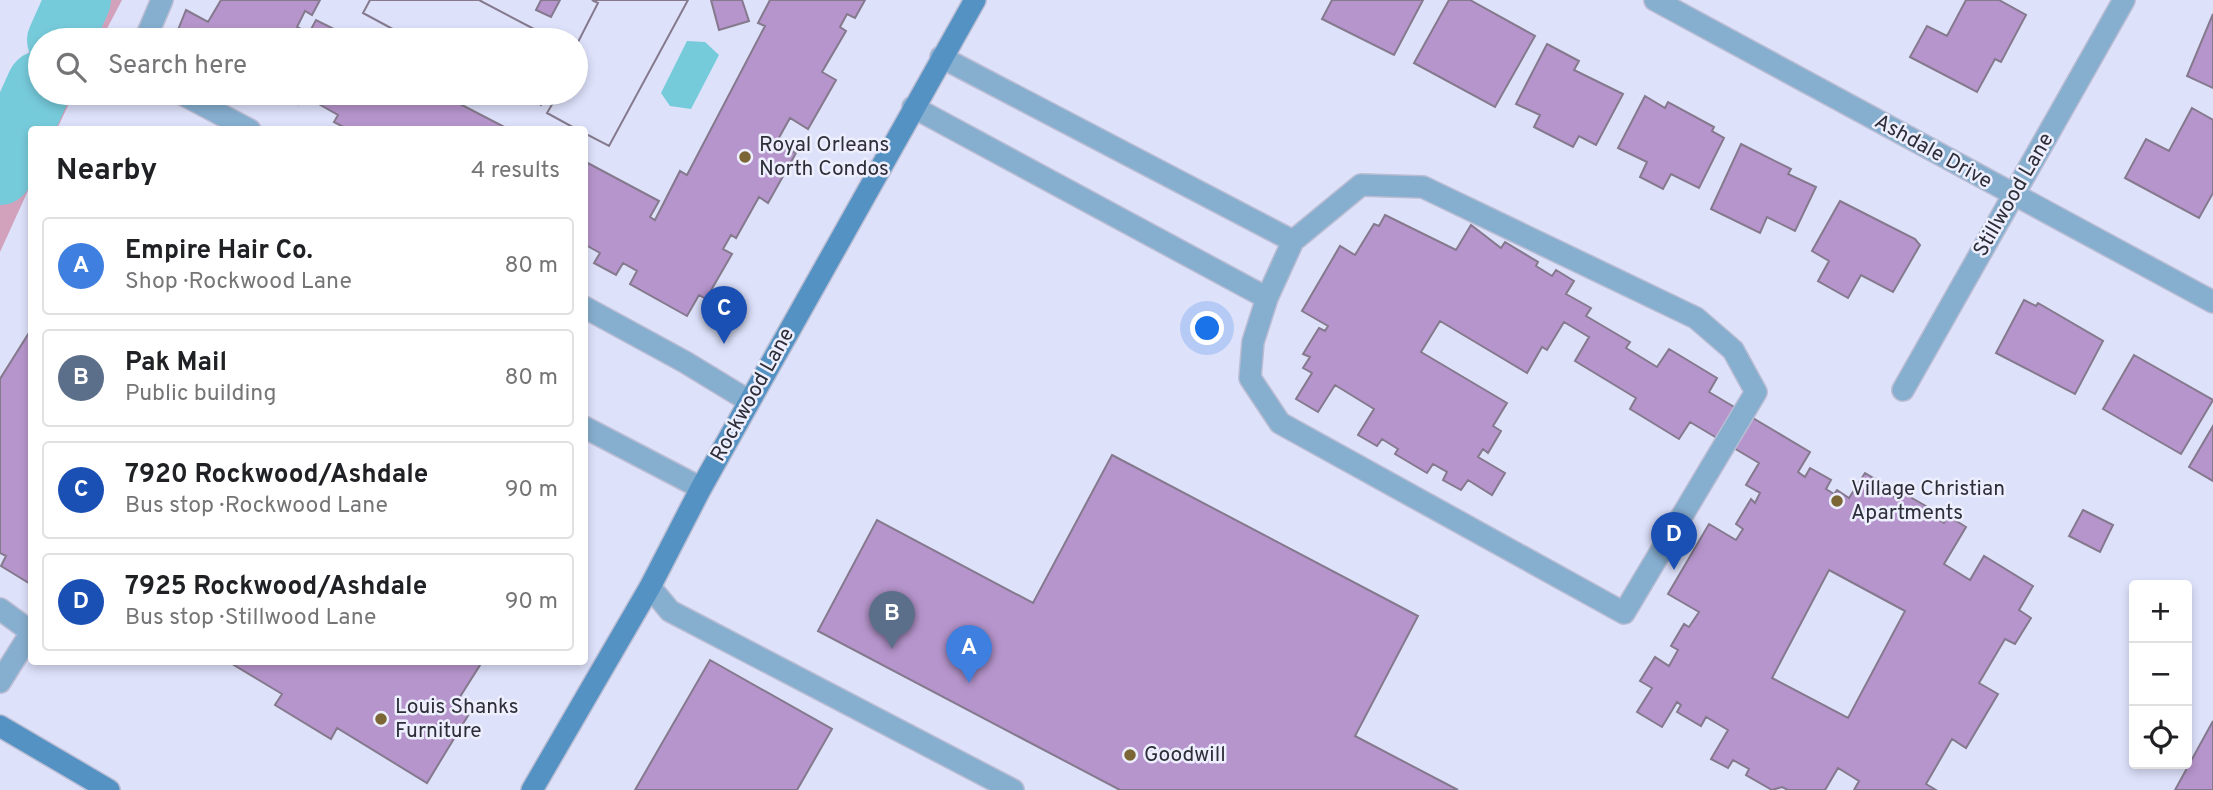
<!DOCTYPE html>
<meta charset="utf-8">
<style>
:root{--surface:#fff;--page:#f6f6f6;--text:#202124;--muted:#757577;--line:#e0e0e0;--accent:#7c6635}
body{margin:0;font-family:Overpass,sans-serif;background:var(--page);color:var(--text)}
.controls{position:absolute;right:21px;bottom:21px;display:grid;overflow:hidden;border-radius:7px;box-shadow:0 4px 10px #0003}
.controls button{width:63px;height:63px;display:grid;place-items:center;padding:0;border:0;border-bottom:2px solid var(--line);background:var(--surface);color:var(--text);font:35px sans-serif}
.you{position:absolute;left:1208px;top:329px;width:24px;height:24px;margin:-18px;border:5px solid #fff;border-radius:50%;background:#1a73e8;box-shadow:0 0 0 10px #1a73e833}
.badge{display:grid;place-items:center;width:46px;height:46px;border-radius:50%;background:var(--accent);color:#fff;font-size:23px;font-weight:700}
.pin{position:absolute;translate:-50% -58px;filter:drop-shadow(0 2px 4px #0008)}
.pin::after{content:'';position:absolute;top:37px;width:24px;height:21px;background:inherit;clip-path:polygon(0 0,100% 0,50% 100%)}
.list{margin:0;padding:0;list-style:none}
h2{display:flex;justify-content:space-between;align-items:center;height:91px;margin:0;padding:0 28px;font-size:30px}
h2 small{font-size:23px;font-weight:400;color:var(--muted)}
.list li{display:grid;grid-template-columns:46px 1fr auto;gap:21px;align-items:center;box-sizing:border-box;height:98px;margin:0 14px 14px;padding:0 14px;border:2px solid var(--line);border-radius:7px}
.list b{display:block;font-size:26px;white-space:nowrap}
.list p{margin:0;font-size:23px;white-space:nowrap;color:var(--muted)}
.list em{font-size:23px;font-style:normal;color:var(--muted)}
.icon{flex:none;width:38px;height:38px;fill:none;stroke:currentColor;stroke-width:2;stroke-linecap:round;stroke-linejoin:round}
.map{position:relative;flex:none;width:2213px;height:790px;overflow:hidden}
.search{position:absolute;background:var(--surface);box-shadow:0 4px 10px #0003;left:28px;top:28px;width:560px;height:77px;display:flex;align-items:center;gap:18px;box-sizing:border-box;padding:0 24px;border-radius:38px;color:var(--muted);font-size:26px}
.panel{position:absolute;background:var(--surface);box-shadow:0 4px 10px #0003;left:28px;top:126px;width:560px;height:539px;border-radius:7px}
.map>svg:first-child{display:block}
</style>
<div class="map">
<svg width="2213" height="790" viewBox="0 0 2213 790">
<rect width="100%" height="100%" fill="#dde1fa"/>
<path fill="#d2a1bc" d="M54,0H122L101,40H40V93H74L57,129L32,130L31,184L0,252V93L38,39Z"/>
<path fill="#76cbdb" d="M687,41L705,42L719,55L691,109L670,106L661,93Z"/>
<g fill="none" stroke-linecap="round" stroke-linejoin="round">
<path stroke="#76cbdb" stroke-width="66" d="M60,40L78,0
M0,172L40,84"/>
</g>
<path fill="#b695cc" stroke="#85798d" stroke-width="2" fill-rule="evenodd" d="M221,0H320L312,15L305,11L297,27L309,33L316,20L356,40H214L217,36L206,29L200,40H174L186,10L208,22Z
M370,0H479L555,40H441L431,34L428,40H413L363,13Z
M370,0H479L555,40H441L431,34L428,40H413L363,13Z
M541,0H560L551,17L536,10Z
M592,0H688L609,146L584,133V130H578L547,113L554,101L546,96L541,105L524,96L525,93H576V46L598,3Z
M592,0H688L609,146L584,133V130H578L547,113L554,101L546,96L541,105L524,96L525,93H576V46L598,3Z
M711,0H742L749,21L719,30Z
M770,0H865L855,18L847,14L840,27L846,31L822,72L836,80L808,129L790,118L776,143L796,153L768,203L759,197L736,238L731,235L723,249L732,254L706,299L699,295L687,316L630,284L637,271L623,263L616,275L594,263L600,253L584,244V161L659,201L650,217L655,220L680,171L687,175L765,26L758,23Z
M1332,0H1423L1394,55L1322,19Z
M1449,0H1470L1535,36L1495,107L1414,63Z
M1966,0H1999L2026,15L2001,62L1995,59L1977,92L1910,57L1927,26L1947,36Z
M2213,14V88L2187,76Z
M1547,44L1579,61L1574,70L1623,94L1596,145L1579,136L1573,147L1534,127L1540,115L1516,104Z
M279,93H439L510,130H349L334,122L338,115L303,95L298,104Z
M478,93H498L493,101Z
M1645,96L1665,108L1668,102L1714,127L1712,131L1724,138L1699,188L1671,174L1663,189L1640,177L1647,162L1618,148Z
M2192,108L2213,120V193L2199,218L2125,178L2146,139L2169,151Z
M1741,144L1791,169L1788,174L1816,187L1795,231L1767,217L1760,233L1711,209Z
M1840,201L1915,239L1920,245L1893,292L1861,275L1848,298L1818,281L1829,261L1812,251Z
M1385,215L1456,250L1471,225L1501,248L1505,242L1538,262L1536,266L1552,276L1556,270L1574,281L1566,294L1591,308L1586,316L1630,342L1626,348L1657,367L1669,349L1717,378L1709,392L1810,452L1798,472L1805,477L1810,468L1831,480L1826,489L1834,494L1837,490L1849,498L1865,473L1882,483L1878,488L1894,497L1898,490L1931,509L1928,514L1944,523L1948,516L1966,527L1944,564L1970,580L1984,556L2033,586L2019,610L2031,618L2015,644L2005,639L1979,683L1998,694L1966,748L1952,739L1926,784L1936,790H1854L1859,781L1838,768L1825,790H1788L1782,787L1772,790L1746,775L1749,769L1733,760L1728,768L1711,759L1728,730L1706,717L1701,726L1677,712L1681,705L1677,702L1662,727L1637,712L1652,688L1640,681L1655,657L1669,666L1678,650L1671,646L1684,624L1689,627L1699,612L1668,594L1709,524L1736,540L1743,529L1736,524L1751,499L1755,503L1760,493L1746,485L1759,463L1690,422L1679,439L1630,409L1636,398L1575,361L1589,337L1564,322L1547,350L1542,347L1527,373L1440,321L1421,352L1507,403L1493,426L1501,431L1488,453L1483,449L1478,457L1505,473L1492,495L1468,480L1461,490L1443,480L1447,472L1433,464L1427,473L1395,454L1398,449L1382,439L1377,446L1358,435L1374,409L1335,385L1318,412L1296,399L1312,373L1303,368L1310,357L1303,354L1319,328L1325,331L1328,326L1302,311L1340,246L1355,255L1374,224L1379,226ZM1829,570L1905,611L1848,718L1772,678Z
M2024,300L2036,306L2038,303L2103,341L2075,394L1996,353Z
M32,328V585L1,566L6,556L0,553V379Z
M2134,355L2213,400L2181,454L2103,409Z
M2213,426V481L2189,467Z
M1112,455L1418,616L1355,736L1458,790H1120L818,631L877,520L1033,603Z
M2083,510L2113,525L2100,552L2069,536Z
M710,660L832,729L797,790H635Z
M229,662H482L458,700L472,709L427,783L337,728L331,739L275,705L282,694Z
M2213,721V790H2175Z"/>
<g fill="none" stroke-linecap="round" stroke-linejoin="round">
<g stroke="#babdd3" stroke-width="24">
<path id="lane" d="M145,40L162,0
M941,57L1293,241
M180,93L250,130
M913,107L1267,298
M1361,185L1423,187L1696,318L1733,350L1756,392L1624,613L1280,423L1250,378L1253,342L1267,298L1293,241Z
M584,307L685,362L749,401
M584,427L701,488
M650,587L670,611L1013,790
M0,609L30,631
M0,682L32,631"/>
</g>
<g stroke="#babdd3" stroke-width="24">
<path id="street" d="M1655,0L2213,302
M1903,390L2124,0"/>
</g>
<g stroke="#babdd3" stroke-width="24">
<path id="secondary" d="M0,726L109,790
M532,790L650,587L701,488L975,0"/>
</g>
<use href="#lane" stroke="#86aecf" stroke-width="21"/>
<use href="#street" stroke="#86aecf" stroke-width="21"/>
<use href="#secondary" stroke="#5492c4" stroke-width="21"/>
</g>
<g fill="#7c6635" stroke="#edeffe" stroke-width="2.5">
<circle cx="745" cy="157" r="7"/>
<circle cx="1837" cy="501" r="7"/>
<circle cx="381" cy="719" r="7"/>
<circle cx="1130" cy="755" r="7"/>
</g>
<g text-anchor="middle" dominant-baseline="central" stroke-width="5" stroke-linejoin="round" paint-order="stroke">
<g font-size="21" fill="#2d2e38" stroke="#edeffe" text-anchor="start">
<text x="759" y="145">Royal Orleans<tspan x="759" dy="24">North Condos</tspan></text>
<text x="1851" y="489">Village Christian<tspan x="1851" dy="24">Apartments</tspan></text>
<text x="395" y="707">Louis Shanks<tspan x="395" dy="24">Furniture</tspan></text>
<text x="1144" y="755">Goodwill</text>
</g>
<g font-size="21" fill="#2d2e38" stroke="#edeffe">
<text transform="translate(1933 152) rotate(29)">Ashdale Drive</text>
<text transform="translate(2014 195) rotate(-60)">Stillwood Lane</text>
<text transform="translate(753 395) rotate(-61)">Rockwood Lane</text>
</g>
</g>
</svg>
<div class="controls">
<button>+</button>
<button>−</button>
<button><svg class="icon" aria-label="locate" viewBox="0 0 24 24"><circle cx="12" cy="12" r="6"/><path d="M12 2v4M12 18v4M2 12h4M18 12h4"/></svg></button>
</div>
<div class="you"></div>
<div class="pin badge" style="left:969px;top:683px;background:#3f7fe0">A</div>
<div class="pin badge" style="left:892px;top:649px;background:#5c6f8a">B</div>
<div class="pin badge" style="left:724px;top:344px;background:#1a4fb4">C</div>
<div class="pin badge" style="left:1674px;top:570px;background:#1a4fb4">D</div>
<div class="search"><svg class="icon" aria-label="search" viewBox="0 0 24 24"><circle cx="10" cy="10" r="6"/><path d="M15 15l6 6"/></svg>Search here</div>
<section class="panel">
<h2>Nearby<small>4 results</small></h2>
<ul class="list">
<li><span class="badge" style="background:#3f7fe0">A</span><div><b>Empire Hair Co.</b><p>Shop · Rockwood Lane</p></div><em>80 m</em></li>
<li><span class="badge" style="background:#5c6f8a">B</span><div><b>Pak Mail</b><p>Public building</p></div><em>80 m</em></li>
<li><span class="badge" style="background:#1a4fb4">C</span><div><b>7920 Rockwood/Ashdale</b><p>Bus stop · Rockwood Lane</p></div><em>90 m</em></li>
<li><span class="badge" style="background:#1a4fb4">D</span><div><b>7925 Rockwood/Ashdale</b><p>Bus stop · Stillwood Lane</p></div><em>90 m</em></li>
</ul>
</section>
</div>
